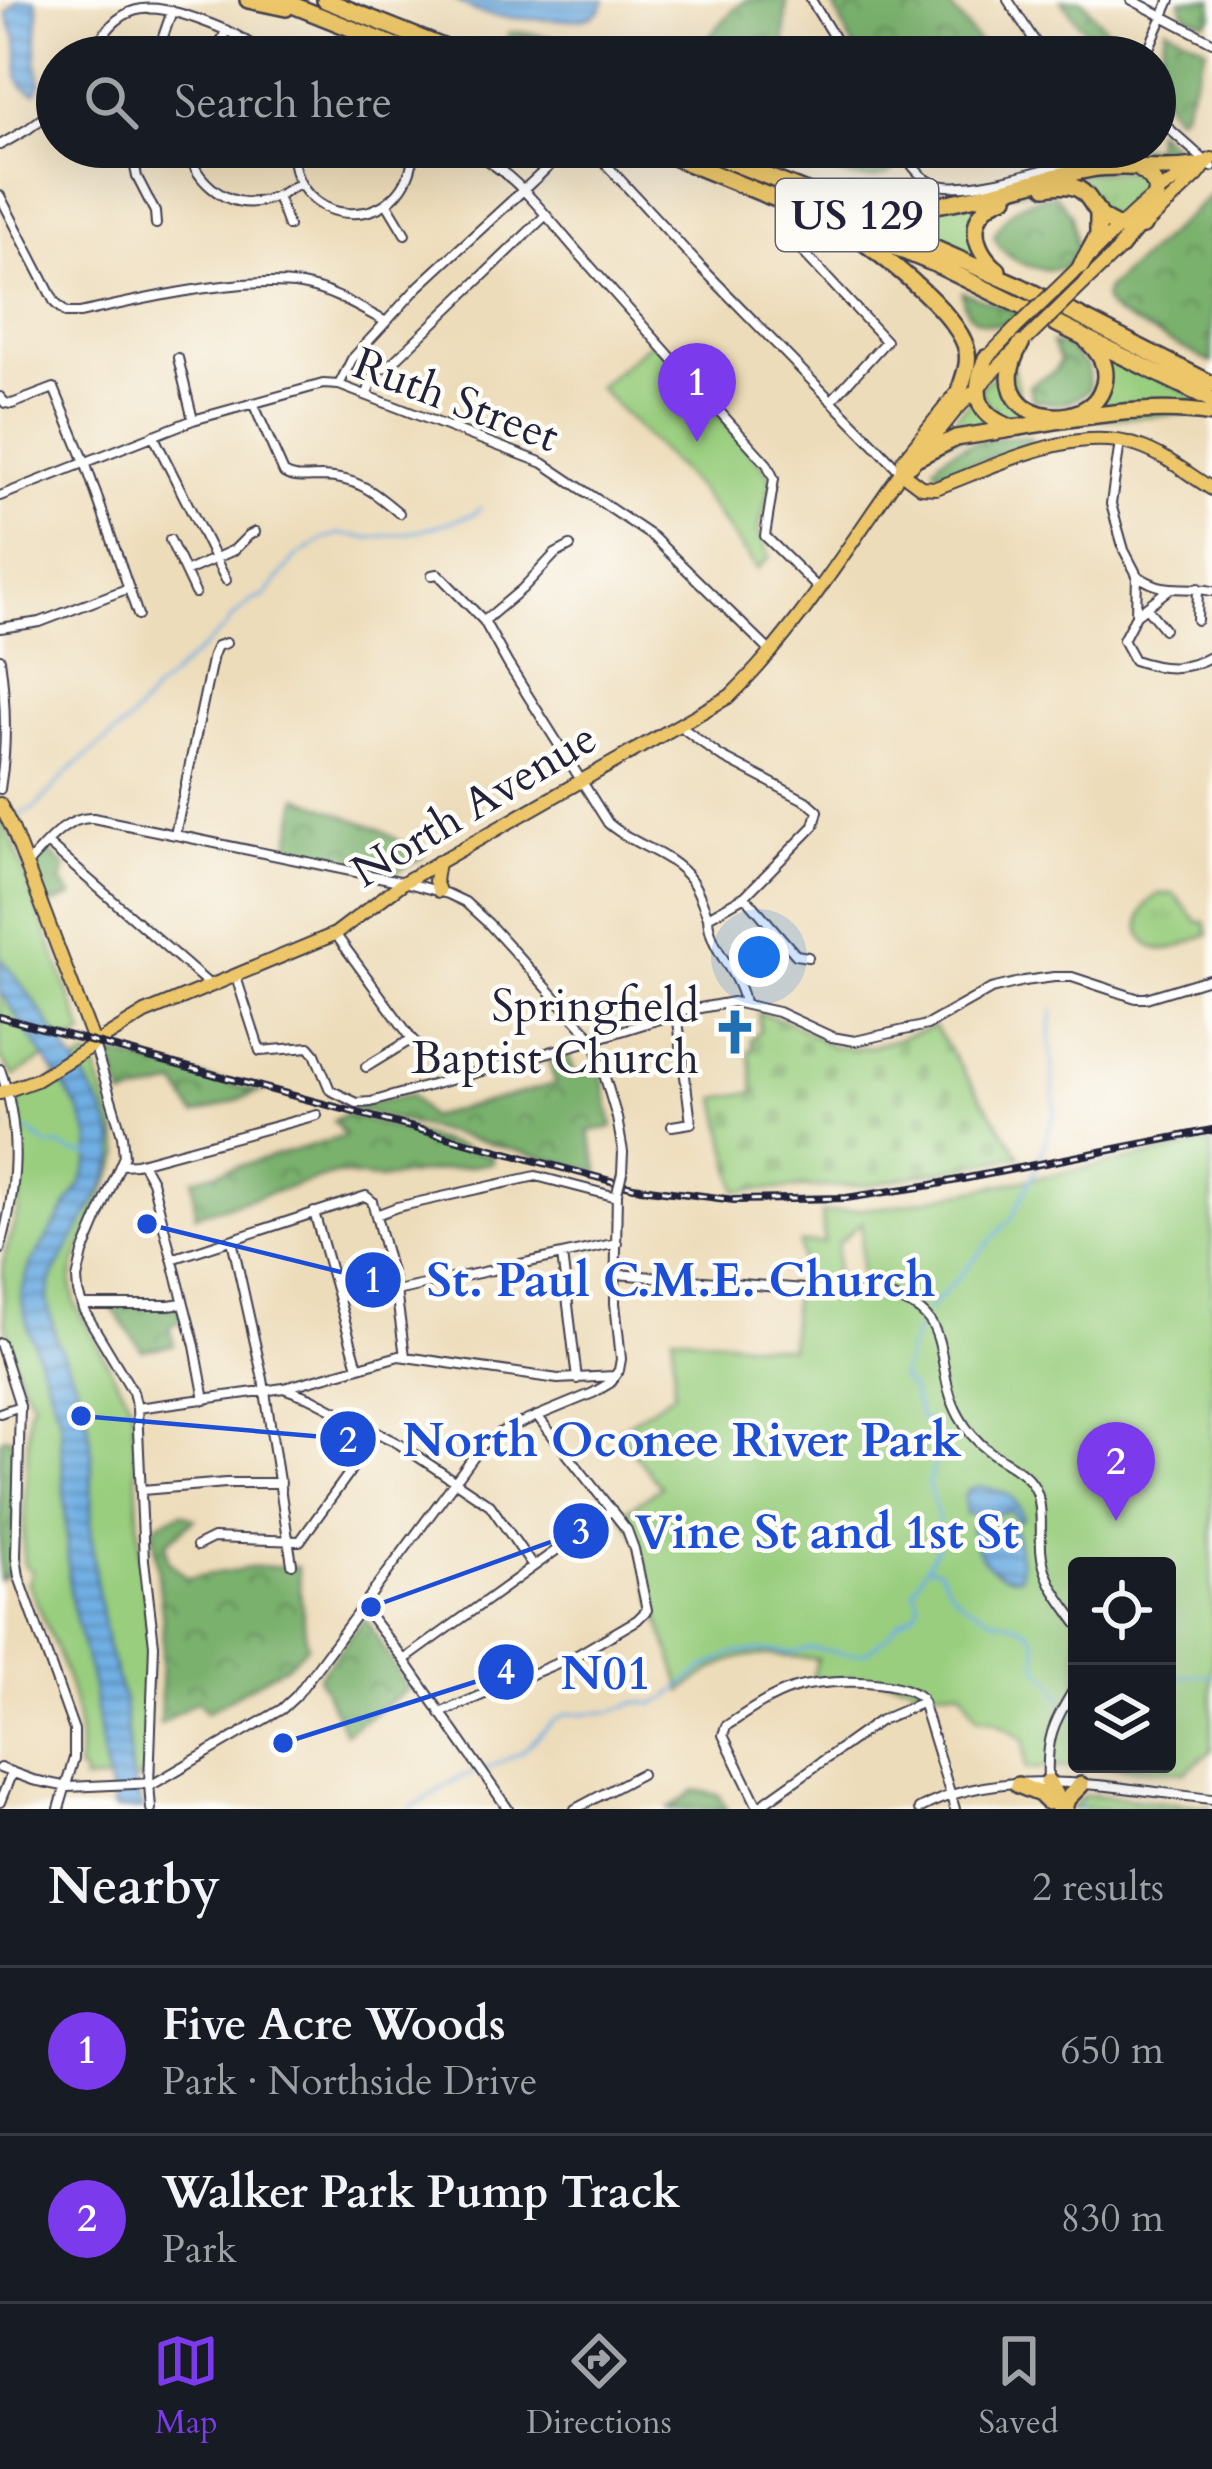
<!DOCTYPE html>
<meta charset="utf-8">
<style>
:root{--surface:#171b24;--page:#242831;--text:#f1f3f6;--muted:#9ea1a6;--line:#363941;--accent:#7c3aed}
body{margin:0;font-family:Cardo,serif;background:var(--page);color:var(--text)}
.controls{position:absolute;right:36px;bottom:36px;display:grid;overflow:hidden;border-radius:12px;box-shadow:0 12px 48px #0002}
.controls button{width:108px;height:108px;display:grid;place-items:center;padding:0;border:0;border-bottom:3px solid var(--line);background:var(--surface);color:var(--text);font:60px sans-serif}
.you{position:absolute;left:759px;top:957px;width:42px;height:42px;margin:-30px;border:9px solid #fff;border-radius:50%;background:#1a73e8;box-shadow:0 0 0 18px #1a73e833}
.badge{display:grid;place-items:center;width:78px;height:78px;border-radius:50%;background:var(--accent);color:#fff;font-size:39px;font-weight:700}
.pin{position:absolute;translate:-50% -99px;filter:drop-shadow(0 3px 6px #0008)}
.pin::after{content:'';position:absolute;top:63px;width:42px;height:36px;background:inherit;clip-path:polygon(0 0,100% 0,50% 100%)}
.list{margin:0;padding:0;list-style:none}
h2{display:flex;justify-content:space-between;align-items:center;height:156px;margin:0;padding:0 48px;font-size:51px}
h2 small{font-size:39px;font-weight:400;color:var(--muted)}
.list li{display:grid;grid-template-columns:78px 1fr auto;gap:36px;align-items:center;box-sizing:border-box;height:168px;padding:0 48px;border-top:3px solid var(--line)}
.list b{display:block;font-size:45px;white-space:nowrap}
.list p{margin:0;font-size:39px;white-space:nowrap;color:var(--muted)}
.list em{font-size:39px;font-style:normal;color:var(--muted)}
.icon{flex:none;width:66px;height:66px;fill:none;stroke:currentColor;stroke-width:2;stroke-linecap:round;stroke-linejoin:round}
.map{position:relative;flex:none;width:1212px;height:1809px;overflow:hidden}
.search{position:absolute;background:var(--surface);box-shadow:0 12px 48px #0002;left:36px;right:36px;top:36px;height:132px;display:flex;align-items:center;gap:30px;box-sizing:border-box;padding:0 42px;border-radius:66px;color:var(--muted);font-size:45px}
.sheet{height:492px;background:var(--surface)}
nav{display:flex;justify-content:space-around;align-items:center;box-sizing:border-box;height:168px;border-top:3px solid var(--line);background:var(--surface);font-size:33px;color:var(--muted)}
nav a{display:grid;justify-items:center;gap:6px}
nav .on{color:var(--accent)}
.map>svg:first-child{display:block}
</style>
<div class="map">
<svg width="1212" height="1809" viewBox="0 0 1212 1809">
<defs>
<pattern id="grass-tufts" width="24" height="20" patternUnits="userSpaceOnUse" patternTransform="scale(3)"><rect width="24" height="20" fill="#99ce7e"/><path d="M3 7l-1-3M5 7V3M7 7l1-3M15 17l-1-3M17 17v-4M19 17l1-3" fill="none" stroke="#84b16e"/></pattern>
<pattern id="forest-crowns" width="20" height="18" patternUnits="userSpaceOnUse" patternTransform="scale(3)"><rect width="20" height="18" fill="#7ab16d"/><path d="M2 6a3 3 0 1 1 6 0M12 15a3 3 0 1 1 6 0" fill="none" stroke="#64905b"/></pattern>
<pattern id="cemetery-stones" width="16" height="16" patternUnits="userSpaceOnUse" patternTransform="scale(3)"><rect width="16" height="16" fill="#99ce7e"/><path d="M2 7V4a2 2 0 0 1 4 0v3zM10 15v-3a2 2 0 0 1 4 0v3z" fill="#84b16e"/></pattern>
<pattern id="water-rules" width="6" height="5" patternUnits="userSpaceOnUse" patternTransform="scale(3)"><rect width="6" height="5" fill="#70afe3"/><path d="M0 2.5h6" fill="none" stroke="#5c8eb9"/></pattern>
</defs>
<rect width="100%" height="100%" fill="#fdfcf7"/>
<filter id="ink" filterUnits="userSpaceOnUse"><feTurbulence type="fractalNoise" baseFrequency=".00833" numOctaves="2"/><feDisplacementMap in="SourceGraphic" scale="24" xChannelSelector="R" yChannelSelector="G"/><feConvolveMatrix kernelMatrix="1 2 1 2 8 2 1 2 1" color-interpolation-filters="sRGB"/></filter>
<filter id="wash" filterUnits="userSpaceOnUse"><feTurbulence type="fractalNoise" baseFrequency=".004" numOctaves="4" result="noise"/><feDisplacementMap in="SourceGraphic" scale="48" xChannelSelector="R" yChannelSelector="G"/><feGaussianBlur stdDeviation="2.7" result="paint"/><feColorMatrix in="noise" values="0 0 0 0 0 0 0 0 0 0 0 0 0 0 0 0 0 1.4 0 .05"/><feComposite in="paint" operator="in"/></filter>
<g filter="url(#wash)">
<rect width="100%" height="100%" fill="#eddcb9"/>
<path fill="url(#grass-tufts)" stroke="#5e785c" stroke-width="3" d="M1136,170L1154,192L1119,223L1068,183L1006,194L980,211L981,259L978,261L865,213L1089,172Z
M1107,353L1212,405V412L1013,425L999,421L979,389L1011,359L1022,411L1090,409Z
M974,394L1001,427L936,444Z
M1159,894H1174L1198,922H1205L1208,934C1196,939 1182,948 1169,949C1134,953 1130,910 1159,894Z
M1094,1795L1212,1807V1809H1072L1083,1796Z"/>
<path fill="url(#forest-crowns)" stroke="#4e6a54" stroke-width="3" d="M746,0H786C787,20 782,37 787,57H691L734,9Z
M831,0H945L990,57H858Z
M1061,0H1082L1109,32V39L1098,47Z
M1212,0V16L1206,22C1191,17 1182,17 1181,0Z
M1166,27L1206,47L1183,111L1176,116C1152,89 1159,59 1166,27Z
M525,32L556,39L605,57H528L504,48L509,33Z
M1155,130L1176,148L1179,155L1166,159L1107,157L1118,147H1155Z
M779,147C817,147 872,135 894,171C857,192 814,163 779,147Z
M1212,194V363L1116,314C1107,307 1101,300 1107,289Z
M1056,195L1071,214L1077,253L1062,269C1036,272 1004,262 994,236C1007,208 1027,198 1056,195Z
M962,292L1010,309L1016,313V320C989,330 964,323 962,292Z
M1052,343L1067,347L1088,368L1089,390C1069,406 1057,405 1033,400L1029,386C1040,374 1053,381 1060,360Z
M1023,436L1031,438V442L1017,449L945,472L937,471L934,466C957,439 991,440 1023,436Z
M298,797L382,830L423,857L395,873L289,849Z
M47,850L66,867L61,882L72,896L45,907L32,864Z
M567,1052L576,1075L601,1068L613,1127L589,1131L599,1172L346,1107L411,1095L429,1117L555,1084L548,1058Z
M109,1053L260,1092L195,1115L177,1085L123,1098Z
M345,1114L492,1156L493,1163L378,1179L335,1174L195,1215L193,1179L345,1136L333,1121Z
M111,1306L179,1307L183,1320L169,1327L174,1345L142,1350Z
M5,1437L15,1440L13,1570L0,1580V1440Z
M182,1513L195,1519L166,1543L168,1560L187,1578L256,1567L297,1566L307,1646L290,1663L207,1712L197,1701L160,1724L163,1621L153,1528L160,1522Z
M365,1618L408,1689L345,1733L318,1677Z
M695,1790L719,1795L726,1809H669Z"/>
<path fill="url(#cemetery-stones)" stroke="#5e785c" stroke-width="3" d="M758,1013L789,1022L831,1046L848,1048L871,1047L934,1027L1020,1156L867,1185L737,1191L717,1098L755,1092L749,1051L753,1048L751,1040L760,1030Z"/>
<path fill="#99ce7e" stroke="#5e785c" stroke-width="3" fill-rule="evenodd" d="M654,339L767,470L772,482L758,531L770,557L757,569L699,490L598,387Z
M0,815L15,848L84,1034L14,1076L0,1058Z
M87,1057L92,1059L115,1125L121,1154L75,1262L71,1283L75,1304L133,1409L140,1558L150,1634L145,1774L142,1778L129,1781H83L84,1774L78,1770C89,1712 51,1636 28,1583L32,1571L24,1565L23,1557L29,1410L33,1402C7,1362 0,1307 4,1259C8,1240 16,1223 19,1205C25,1170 23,1136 18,1102L24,1093L41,1087Z
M1212,1143V1750L1185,1772L1092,1766L1025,1769V1740L994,1720L977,1717L962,1690L918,1689L908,1683L875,1678L812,1680L817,1659C755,1654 733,1647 683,1691L657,1614L637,1537L621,1514L661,1487L616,1431L674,1393L673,1335L790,1348L794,1291L889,1300L890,1294L860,1291L862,1222L838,1243L835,1282L802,1277L800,1243H824L822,1213L893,1206ZM1077,1566H1167V1764H1077Z"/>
<path fill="url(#water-rules)" stroke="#49688f" stroke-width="3" d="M18,0H35L38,7L36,60L41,82L36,93C8,85 22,64 17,42C15,33 9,23 7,13Z
M455,0H605C601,8 602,10 594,15C577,24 500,18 481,13C471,10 463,5 455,0Z
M0,957L32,998L84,1077L104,1111L115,1141V1157L107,1180L52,1277L47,1300L56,1339L79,1389L88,1421L92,1453L91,1529L95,1576L108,1648L124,1701L131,1773L142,1809H114L103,1758L93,1687L70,1595L60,1418L28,1327L21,1296L30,1265L80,1185L89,1163L90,1139L79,1109L0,991Z
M979,1486C1004,1492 1014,1492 1023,1517L1019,1522L1010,1511L997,1514H966L964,1497L969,1489Z
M1004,1522L1015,1529L1021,1563L1020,1576C993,1581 972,1551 971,1526Z"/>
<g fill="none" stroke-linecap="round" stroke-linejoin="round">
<path stroke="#70afe3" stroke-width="3" d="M14,818L36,807L71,769L127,724L155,691L226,627L231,619L252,601L265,596L296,557L324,539L339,534L369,538L420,531L474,514L480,508
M0,1126L6,1127
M21,1131H29L47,1146L60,1145L71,1152L93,1155
M1039,1160L1055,1111L1050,1035L1053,1010
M927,1312L1013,1216L1037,1167
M929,1567L939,1569L950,1590L964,1603L994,1619L1016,1624L1030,1632L1036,1640L1038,1667L1051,1679L1062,1700
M1167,1686C1177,1672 1196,1676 1212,1676
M1065,1709L1067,1715L1077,1718
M410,1809L458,1778L490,1767L522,1752L555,1720L567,1714L611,1712L637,1702L655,1704L669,1697L702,1669L733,1653L760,1650L791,1653L812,1648L849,1654L865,1653L889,1635L898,1623L917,1611L919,1601L913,1590L940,1542L933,1539V1531L939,1519L928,1484L942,1440L934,1435L936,1426L922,1421L912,1391L901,1378L912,1340L921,1323
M1080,1809L1081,1806"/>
</g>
</g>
<g filter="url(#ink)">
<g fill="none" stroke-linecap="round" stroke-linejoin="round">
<g stroke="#403e4e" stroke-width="12">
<path id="minor" d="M811,0L846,57
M1008,0L1045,57
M1132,0L1212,42
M91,57C117,1 147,1 200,20C225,29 248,39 267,57
M156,57L172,11
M215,57L226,30
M1145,57L1170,0
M1155,116L1212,167
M0,145L28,129L57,107
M131,147L137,177L155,212L156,224
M188,147C193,178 223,206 256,202C272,200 286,191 300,183
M293,147C289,232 410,238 414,148
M590,147L700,266L900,471
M900,147C908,160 917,175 931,182C959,198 1054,166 1087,158L1106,147
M414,150C438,149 464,147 486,160C524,183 553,225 583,258C644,327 705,396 767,464L774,479L765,536L818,588
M0,196L55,303L66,313H80C141,299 241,276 301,285C331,290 360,308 386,322
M277,196L288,226
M387,204L405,234
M787,235L886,341L831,401
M178,358L193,420
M339,385L352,359L419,286L570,147
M367,394L376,370L389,366L545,216
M0,397L5,403L12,404L54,388L85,462L138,615
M253,403L284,473C296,480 307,477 322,477C358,478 373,491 399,513
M153,435L226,580
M1120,442L1111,504L1124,550L1137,575L1136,615L1123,640L1134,660C1163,670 1185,671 1212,656
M0,496L193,420L323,384L339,385L543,463L653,537L770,651
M170,540L195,593
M185,572L234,550L249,535L255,532
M432,575L438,574L484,621L508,664L608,823C633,846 671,852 691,880C699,891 703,905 708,917
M1138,576C1168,596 1182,584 1212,591
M1146,607L1164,629
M1137,614L1168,590
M1197,620L1198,588
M484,621L522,589L555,554L570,546
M0,628L40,622L129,588
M0,659C6,702 7,747 0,789
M680,726L720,756L808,802L818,811L814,826L745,896L708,917C709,951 740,972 744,1004
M175,835L213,655L217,646L226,643
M47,843L211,986
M27,864C44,846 66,816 93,818L404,882L448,894L465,902L489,924L594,1040L617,1118L623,1152L622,1173
M745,896L796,955L808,957
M336,935L412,1039L435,1064L455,1079
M236,977L260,1051L309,1047L315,1054L330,1090L357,1103L371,1102L589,1041L689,1010L733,1002L778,1012L832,1037L855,1041L927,1025L991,989L1024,981L1054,977H1072L1136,998H1146L1212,978
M94,1044L122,1135L124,1156L83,1253L77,1279L78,1292L83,1309L133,1392L137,1408L144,1560L154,1645L149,1784L151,1809
M366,1067L412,1039
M0,1069C22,1130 17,1189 0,1250
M672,1126L691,1123L677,1013
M142,1163L152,1181L195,1346L205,1400
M122,1165L136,1164L317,1115
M314,1212L358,1367
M376,1215L397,1207L536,1176L617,1197
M232,1240L263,1379L292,1564
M562,1255L577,1379
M172,1259L366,1196L372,1201L396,1291L405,1356
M616,1274L879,1295C960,1308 930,1363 959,1416C966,1429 977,1442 989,1451C1006,1464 1029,1471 1037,1493C1043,1510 1040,1531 1041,1549C1043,1580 1060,1599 1077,1623
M396,1291L617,1243
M82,1305H169L182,1303
M0,1343L20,1406L16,1557L19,1577L74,1730V1758L59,1809
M286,1389L311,1398L399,1444L490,1505L533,1567
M137,1408L284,1388L399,1356L558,1379L614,1376
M0,1413L20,1406
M142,1490L226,1483H281
M197,1546L213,1538L300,1541L347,1476L375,1432
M362,1606L404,1660L508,1809
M404,1660L612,1510
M440,1713L579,1654L637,1620L647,1610L634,1549L627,1530L538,1417
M0,1768L33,1780L68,1787L155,1783L282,1709L296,1696L482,1445L506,1429L593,1393L610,1383L619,1370L621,1359L615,1303L617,1193
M1048,1782C1046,1734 1053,1725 1077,1684
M0,1802L12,1772
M758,1807L879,1721L923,1702
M575,1809L641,1774
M759,1809L723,1735L726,1726C746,1713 768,1697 792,1689C821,1679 897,1677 921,1698L955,1809
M919,1809C1006,1762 1118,1789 1212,1799"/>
</g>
<g stroke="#403e4e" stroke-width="16">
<path id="major" d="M1145,225L1197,176L1207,163
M1062,284C1110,238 1151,187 1212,159
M1075,292L1126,243
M983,362L1015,329
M901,472L921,487L936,488C996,466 1075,424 1138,446C1165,455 1188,474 1212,489
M901,472L912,465L955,411L1019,346
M0,804L13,830L94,1043
M438,862L435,881L439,891
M0,1093L36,1080L145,1013L335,934L404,882L730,696C797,631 847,547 901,472L903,460L962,386"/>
</g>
<g stroke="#403e4e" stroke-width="20">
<path id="highway" d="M248,0L286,8
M280,0L423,57
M325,0L468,57
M649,147L935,264L1212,400
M693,147L804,191L1020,286L1212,384
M1046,187C1098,178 1084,212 1113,224C1122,229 1133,227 1143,226
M849,203C930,222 1012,183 1091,169C1126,163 1159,172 1194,166
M863,242C891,262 962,318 967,352C969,365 964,376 960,389
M1121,247C1137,221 1182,195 1138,168
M1081,266L1098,235V211
M998,270C969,247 966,210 1005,197
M1021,344C975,422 1090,439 1104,384C1108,366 1100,353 1087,341
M986,358C972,393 974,415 1013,428C1077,418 1148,403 1212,414
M918,457L956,438L1012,429
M1048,1782L1055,1795L1059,1809
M1018,1785L1040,1794L1048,1802
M1064,1809L1067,1799L1081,1785"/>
</g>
<use href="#minor" stroke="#fff" stroke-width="8"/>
<use href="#major" stroke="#ecc669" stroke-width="12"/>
<use href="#highway" stroke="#ecc669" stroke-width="15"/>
<g stroke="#22223b" stroke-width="8">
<path id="rail" d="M0,1017L633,1187L734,1200L846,1198L932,1185L1212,1130"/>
</g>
<use href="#rail" stroke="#fdfcf7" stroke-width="3" stroke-dasharray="9" stroke-linecap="butt"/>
<g stroke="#403e4e" stroke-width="12" stroke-linecap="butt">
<path id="minor-bridge" d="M617,1193L622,1173"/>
</g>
<g stroke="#403e4e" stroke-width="16" stroke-linecap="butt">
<path id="major-bridge" d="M1015,329L1062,284
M1027,339L1075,292"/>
</g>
<use href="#minor-bridge" stroke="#fff" stroke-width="8"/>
<use href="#major-bridge" stroke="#ecc669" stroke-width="12"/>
</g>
</g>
<defs>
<g id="church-bare" transform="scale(3.6)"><path d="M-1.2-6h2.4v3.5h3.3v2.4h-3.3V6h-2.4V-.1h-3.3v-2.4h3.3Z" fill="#1f6fb2" stroke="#fdfcf7" stroke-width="2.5" paint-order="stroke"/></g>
</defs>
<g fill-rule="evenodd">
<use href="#church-bare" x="735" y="1032"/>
</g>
<g text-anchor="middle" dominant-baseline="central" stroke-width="9" stroke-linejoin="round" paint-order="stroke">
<rect fill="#fdfcf7" stroke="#646373" stroke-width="3" x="776" y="179" width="162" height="72" rx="9"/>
<g font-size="42" font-weight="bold" fill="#22223b">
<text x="857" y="215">US 129</text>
</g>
<g font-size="45" fill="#22223b" stroke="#fdfcf7">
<text transform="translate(456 400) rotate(21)">Ruth Street</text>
<text transform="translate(474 805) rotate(-31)">North Avenue</text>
</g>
<g font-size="45" fill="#22223b" stroke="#fdfcf7" text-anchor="end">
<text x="699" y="1006">Springfield<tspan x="699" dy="52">Baptist Church</tspan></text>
</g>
</g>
<path fill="none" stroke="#1d4ed8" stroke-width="4.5" d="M147 1224L373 1280M81 1416L348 1439M371 1607L581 1531M283 1743L506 1672"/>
<g fill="#1d4ed8" stroke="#fdfcf7" stroke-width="4.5">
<circle cx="147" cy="1224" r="12"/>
<circle cx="81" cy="1416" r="12"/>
<circle cx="371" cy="1607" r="12"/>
<circle cx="283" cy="1743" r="12"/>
<circle cx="373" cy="1280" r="30"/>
<circle cx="348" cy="1439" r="30"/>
<circle cx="581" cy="1531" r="30"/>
<circle cx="506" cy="1672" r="30"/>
</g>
<g font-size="36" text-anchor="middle" font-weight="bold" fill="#fff">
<text x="373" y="1292">1</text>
<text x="348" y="1452">2</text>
<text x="581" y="1544">3</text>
<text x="506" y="1684">4</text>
</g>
<g font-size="48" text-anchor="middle" font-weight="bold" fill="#1d4ed8" stroke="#fdfcf7" stroke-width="9" stroke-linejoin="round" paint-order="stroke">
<text x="681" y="1296">St. Paul C.M.E. Church</text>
<text x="682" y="1456">North Oconee River Park</text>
<text x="827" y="1548">Vine St and 1st St</text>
<text x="606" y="1689">N01</text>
</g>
</svg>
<div class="controls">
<button><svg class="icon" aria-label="locate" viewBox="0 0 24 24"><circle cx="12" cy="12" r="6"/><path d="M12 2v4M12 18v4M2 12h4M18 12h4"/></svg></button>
<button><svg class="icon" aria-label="layers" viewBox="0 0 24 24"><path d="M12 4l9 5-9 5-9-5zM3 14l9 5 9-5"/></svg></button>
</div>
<div class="you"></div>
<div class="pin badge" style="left:697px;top:442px">1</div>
<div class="pin badge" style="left:1116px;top:1521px">2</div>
<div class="search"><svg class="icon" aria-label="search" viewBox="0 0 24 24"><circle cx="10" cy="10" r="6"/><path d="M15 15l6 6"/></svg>Search here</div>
</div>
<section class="sheet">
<h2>Nearby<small>2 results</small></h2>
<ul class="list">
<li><span class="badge">1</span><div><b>Five Acre Woods</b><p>Park · Northside Drive</p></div><em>650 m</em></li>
<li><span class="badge">2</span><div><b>Walker Park Pump Track</b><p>Park</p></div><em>830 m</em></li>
</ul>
</section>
<nav>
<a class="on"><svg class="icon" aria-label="map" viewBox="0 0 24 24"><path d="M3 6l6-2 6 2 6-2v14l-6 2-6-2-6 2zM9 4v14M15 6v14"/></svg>Map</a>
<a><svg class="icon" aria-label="directions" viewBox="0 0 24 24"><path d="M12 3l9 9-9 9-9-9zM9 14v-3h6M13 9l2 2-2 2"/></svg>Directions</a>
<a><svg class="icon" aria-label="saved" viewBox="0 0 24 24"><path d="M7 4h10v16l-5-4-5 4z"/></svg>Saved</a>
</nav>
